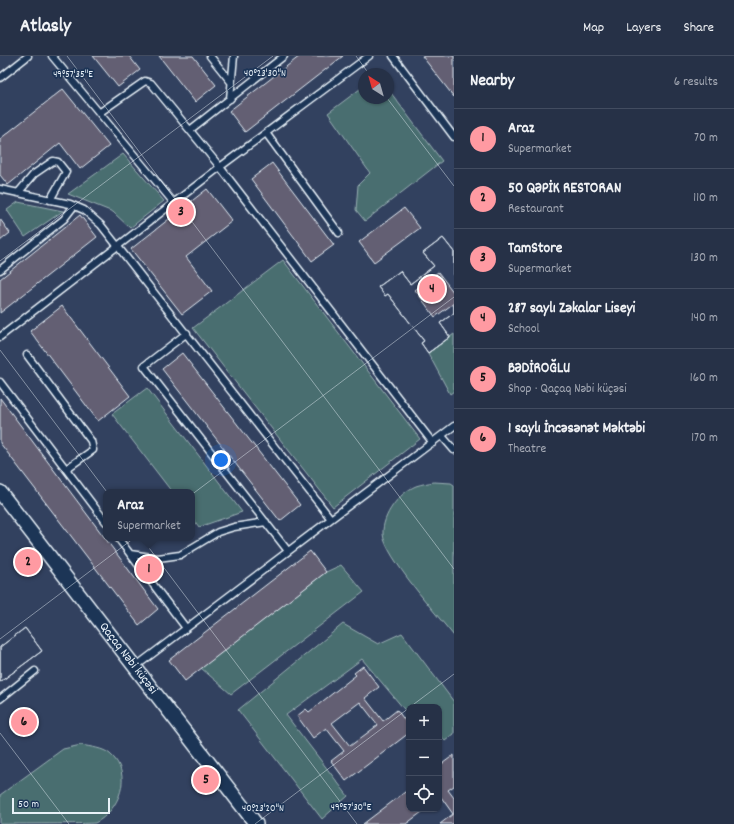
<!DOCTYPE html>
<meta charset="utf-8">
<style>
:root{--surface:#263147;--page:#2e394e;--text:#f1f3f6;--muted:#a4a9b4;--line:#424c60;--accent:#ff9aa2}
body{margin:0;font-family:Dekko,sans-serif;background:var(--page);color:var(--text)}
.controls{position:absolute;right:12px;bottom:12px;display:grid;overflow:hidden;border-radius:8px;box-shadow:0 1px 3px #0004}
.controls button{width:36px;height:36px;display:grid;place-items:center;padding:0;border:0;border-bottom:1px solid var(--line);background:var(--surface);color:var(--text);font:20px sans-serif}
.compass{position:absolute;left:358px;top:12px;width:36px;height:36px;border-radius:50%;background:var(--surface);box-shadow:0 1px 3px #0004;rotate:323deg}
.scale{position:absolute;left:12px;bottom:10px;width:98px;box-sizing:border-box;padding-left:4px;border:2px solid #e8f1f8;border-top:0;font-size:11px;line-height:14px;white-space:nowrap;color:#e8f1f8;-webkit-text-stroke:3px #1d3557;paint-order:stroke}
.you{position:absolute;left:221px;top:404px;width:14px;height:14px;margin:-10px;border:3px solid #fff;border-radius:50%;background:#1a73e8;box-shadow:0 0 0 6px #1a73e833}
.badge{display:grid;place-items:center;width:26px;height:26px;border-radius:50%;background:var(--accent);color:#111;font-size:13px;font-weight:700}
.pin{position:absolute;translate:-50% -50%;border:2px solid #fff;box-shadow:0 1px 4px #0006}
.popup{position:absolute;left:103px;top:433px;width:92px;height:52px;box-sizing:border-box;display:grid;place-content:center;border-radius:8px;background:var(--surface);filter:drop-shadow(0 1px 3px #0005);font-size:13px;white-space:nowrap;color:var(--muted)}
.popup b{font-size:15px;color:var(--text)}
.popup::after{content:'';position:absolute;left:50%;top:100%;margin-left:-8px;border:8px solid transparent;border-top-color:var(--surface)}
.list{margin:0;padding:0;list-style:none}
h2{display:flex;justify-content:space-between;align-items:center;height:52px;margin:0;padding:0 16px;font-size:17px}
h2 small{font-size:13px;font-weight:400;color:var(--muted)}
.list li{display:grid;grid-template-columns:26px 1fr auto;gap:12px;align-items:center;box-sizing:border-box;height:60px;padding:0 16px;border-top:1px solid var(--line)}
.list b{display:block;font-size:15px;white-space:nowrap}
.list p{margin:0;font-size:13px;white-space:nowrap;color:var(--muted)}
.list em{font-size:13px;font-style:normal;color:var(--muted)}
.icon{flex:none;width:22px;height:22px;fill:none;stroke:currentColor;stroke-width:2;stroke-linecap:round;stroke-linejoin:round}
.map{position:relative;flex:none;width:454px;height:768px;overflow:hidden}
header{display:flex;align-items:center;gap:24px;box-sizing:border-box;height:56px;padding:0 20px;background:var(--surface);border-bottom:1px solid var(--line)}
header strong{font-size:19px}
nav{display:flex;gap:22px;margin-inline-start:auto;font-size:14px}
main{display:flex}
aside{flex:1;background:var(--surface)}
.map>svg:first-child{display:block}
</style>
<header>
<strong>Atlasly</strong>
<nav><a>Map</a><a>Layers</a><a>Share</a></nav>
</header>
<main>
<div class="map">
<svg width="454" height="768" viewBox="0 0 454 768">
<rect width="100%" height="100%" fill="#32415f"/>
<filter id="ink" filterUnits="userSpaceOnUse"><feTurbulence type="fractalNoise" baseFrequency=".025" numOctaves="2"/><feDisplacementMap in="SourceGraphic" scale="8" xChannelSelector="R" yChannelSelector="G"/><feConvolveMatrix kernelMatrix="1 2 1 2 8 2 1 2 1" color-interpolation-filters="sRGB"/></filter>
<g filter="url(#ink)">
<path fill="#4a6e70" stroke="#99b0b4" d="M364,30V42H388V33L442,105L365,165L356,154L358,129L370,117L328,57Z
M123,98L164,145L130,172L113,156L68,138Z
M18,146L63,155L25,181L7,154Z
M283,204L420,383L333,451L193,272Z
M454,278V335L450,338L428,297Z
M147,332L242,456L199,471L192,461V436H172L112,358Z
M434,426L451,427L454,429V580C439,561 384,499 383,478C382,459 399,437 416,430C422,428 428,427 434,426Z
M341,509L364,536L231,638L201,612L326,516Z
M343,568L378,588L402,577L454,646V678L445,685L439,678V651H409V659L362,603L286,659L348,740L322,763L238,654Z
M81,689C91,691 103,692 110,698C134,718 119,755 95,767C87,768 14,768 0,768V739L63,693Z"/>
<path fill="#635e73" stroke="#e8f1f8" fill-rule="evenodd" d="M93,0H129L140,14L118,31Z
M159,0H193L216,29L195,46Z
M300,0H343L245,76L229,55Z
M422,0H454V41Z
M63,33L109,90L80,113L60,87L8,129L0,119V83Z
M272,107L334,189L312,205L251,123Z
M207,133L232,165L186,201L212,235L182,258L131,193Z
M404,152L420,172L374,206L359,186Z
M80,159L97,181L0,257V223Z
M0,163L10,177L0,185Z
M443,182L454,196V237L438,216L415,234L435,261L454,247V257L440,267L450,281L428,297L421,287L424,285L388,238L385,240L378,231L400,215L410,228L434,210L423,197Z
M443,182L454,196V257L440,267L450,281L428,297L421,287L424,285L388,238L385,240L378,231L400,215L410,228L434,210L423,197Z
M62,250L130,340L98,365L30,275Z
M182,297L300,449L280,465L162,313Z
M0,342L158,553L139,569L0,387Z
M310,495L326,516L185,625L169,604Z
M25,572L42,595L0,626V591Z
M25,572L42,595L0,626V591Z
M363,610L379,631L365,642L383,665L397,654L409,670V677L346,725L331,705L344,695L326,672L313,682L297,660L306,653L309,656L356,619L354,617ZM360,646L378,669L350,690L332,667Z
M454,699V730L448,734L454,742V768H440L453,758L441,741L439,743V710Z
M409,733V753H426L406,768H363Z"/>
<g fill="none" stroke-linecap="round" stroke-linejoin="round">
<g stroke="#e8f1f8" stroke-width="9">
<path id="lane" d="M52,0L174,147
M210,0L231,26
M393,0L454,81
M0,22L28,0
M230,43L234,0
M99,57L145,25L151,27L220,111L433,387
M190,74L284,0
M266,77L339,177
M0,133L70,148L84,154L101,169L331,463
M18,137L34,118L53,105L58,106L66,116L50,144
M0,214L64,163L74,150
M187,277L144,310L288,495
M0,281L220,111L369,0
M27,299L91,385L93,394L66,413
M0,326L106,466
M442,380L454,394
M118,482L186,572
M130,498L158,502L180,499L218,476L234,471L266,466
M135,611L454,370
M0,643L35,615"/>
</g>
<g stroke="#e8f1f8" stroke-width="16">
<g id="street">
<path id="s1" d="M0,436L256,768"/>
</g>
</g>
<use href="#lane" stroke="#1d3557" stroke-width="6"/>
<use href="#street" stroke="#1d3557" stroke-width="13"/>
</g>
</g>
<path fill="none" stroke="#e8f1f8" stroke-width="1" stroke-opacity="0.45" d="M67,0L454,513M356,0L369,18M387,42L454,130M0,205L273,0M0,294L357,768M0,583L454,241M410,651L454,618M0,677L69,768M255,768L409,652"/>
<g text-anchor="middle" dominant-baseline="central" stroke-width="3.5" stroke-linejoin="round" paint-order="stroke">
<g font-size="13" fill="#e8f1f8" stroke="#1d3557">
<text stroke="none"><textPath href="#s1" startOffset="210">Qaçaq Nəbi küçəsi</textPath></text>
</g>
</g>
<g font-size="10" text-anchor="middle" fill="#e8f1f8" stroke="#1d3557" stroke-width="3.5" stroke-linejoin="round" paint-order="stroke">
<text x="265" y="20">40°23'30"N</text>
<text x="73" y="21">49°57'35"E</text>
<text x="351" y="754">49°57'30"E</text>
<text x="263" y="755">40°23'20"N</text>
</g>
</svg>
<div class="controls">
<button>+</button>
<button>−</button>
<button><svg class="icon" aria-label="locate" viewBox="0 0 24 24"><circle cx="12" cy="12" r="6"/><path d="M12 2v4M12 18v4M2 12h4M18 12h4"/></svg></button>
</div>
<svg class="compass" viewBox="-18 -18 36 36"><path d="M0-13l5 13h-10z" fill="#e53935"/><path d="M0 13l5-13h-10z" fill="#a4a9b4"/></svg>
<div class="scale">50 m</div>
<div class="you"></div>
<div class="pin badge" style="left:149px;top:513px">1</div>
<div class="popup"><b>Araz</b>Supermarket</div>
<div class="pin badge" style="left:28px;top:506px">2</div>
<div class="pin badge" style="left:181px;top:156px">3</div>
<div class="pin badge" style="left:432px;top:233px">4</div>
<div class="pin badge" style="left:206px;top:724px">5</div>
<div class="pin badge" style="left:24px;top:666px">6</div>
</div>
<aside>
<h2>Nearby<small>6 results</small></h2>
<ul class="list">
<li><span class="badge">1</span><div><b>Araz</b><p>Supermarket</p></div><em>70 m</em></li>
<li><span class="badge">2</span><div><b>50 QƏPİK RESTORAN</b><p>Restaurant</p></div><em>110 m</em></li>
<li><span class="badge">3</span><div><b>TamStore</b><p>Supermarket</p></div><em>130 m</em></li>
<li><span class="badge">4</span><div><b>287 saylı Zəkalar Liseyi</b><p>School</p></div><em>140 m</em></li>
<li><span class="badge">5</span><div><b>BƏDİROĞLU</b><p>Shop · Qaçaq Nəbi küçəsi</p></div><em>160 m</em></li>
<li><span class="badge">6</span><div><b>1 saylı İncəsənət Məktəbi</b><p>Theatre</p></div><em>170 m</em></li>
</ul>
</aside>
</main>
